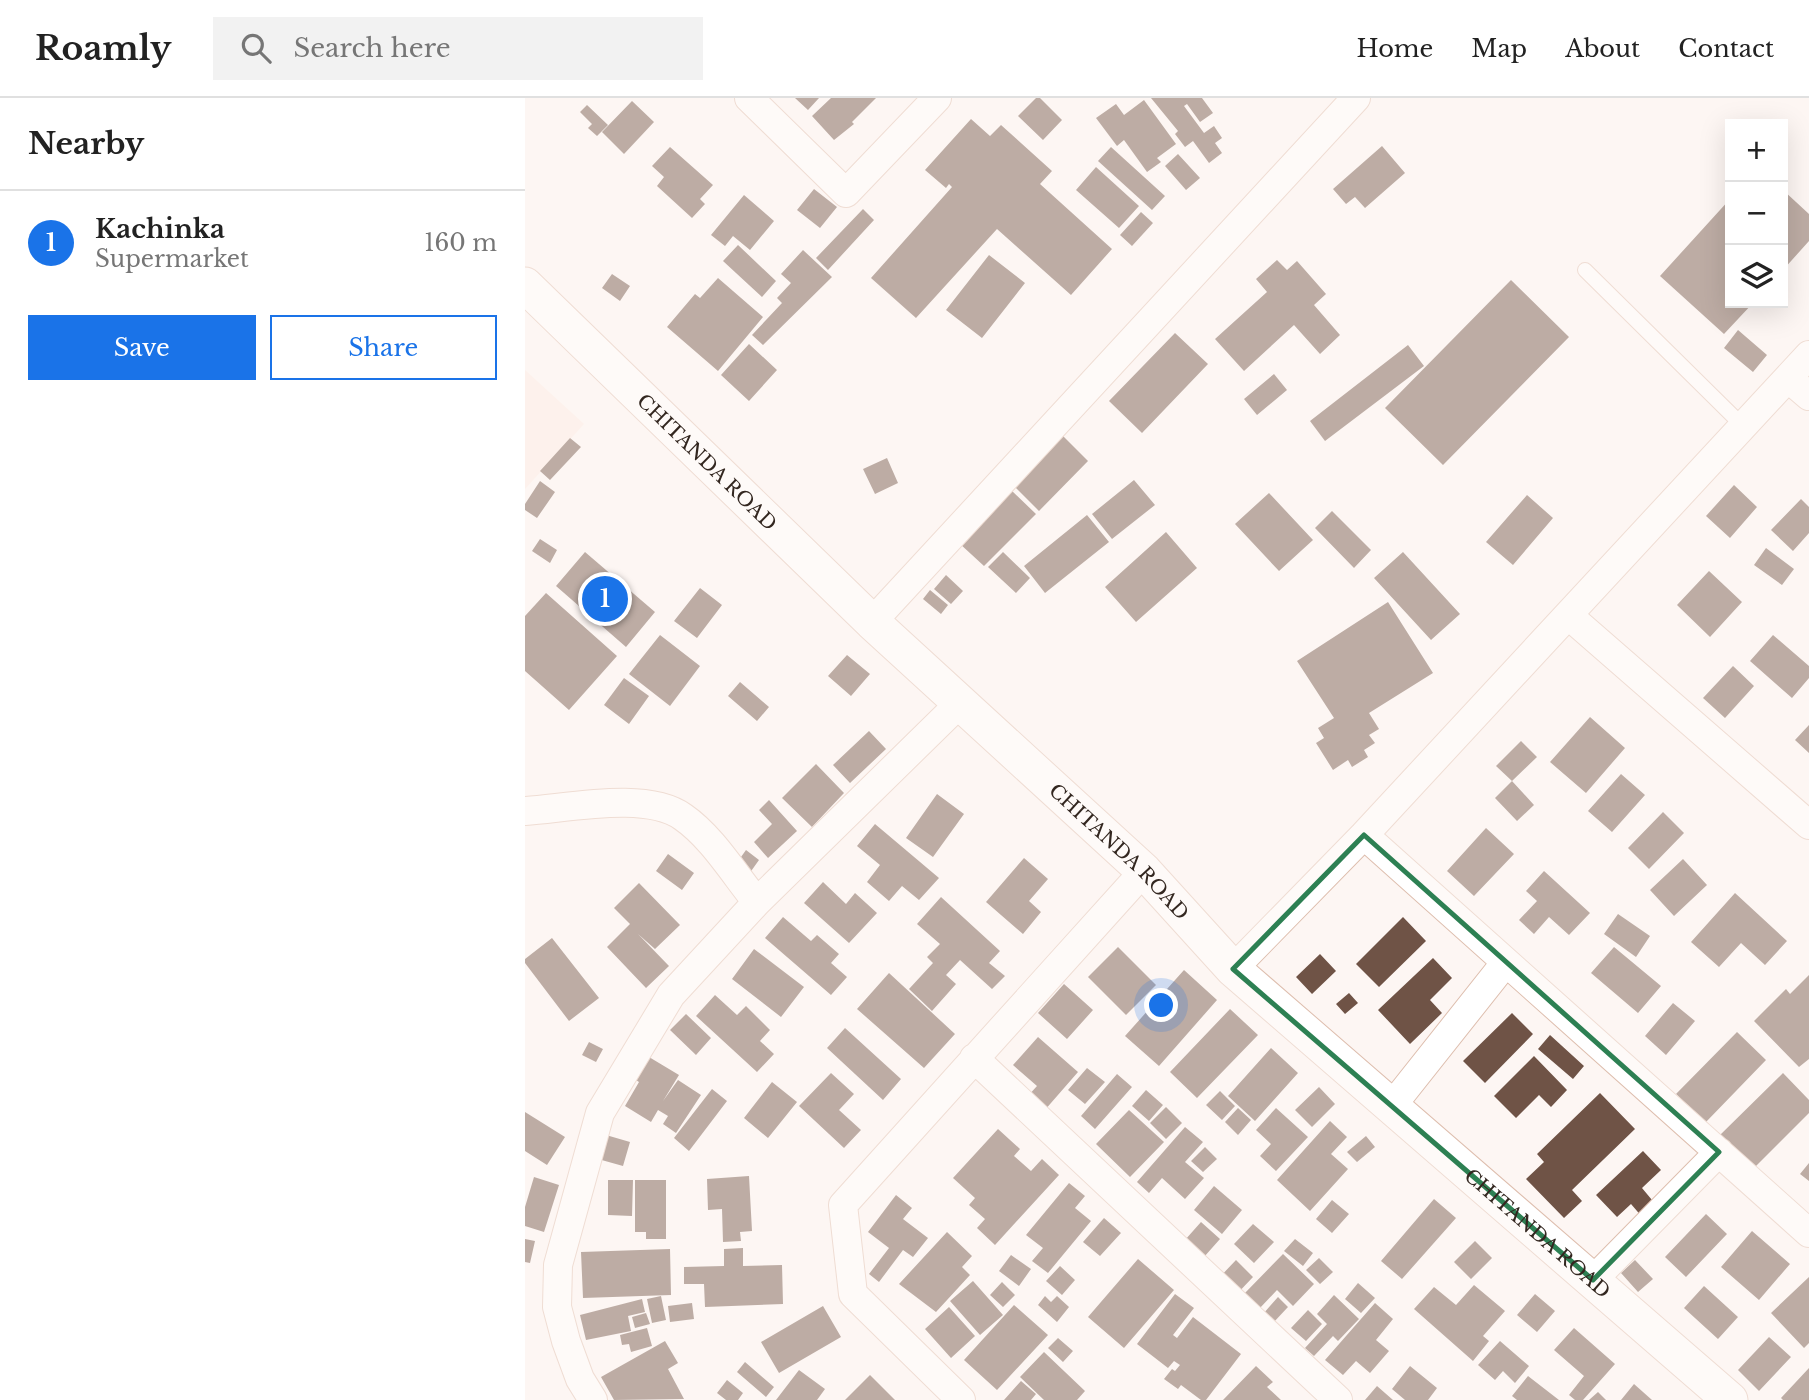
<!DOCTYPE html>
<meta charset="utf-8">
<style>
:root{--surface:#fff;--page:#f2f2f2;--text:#222;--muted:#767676;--line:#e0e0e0;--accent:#1a73e8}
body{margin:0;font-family:"Libre Baskerville",serif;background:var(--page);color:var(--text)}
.controls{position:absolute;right:21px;top:21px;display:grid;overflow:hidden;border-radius:0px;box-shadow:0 7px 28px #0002}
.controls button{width:63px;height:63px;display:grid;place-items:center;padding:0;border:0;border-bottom:2px solid var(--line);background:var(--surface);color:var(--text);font:35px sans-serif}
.you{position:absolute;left:637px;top:908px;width:24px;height:24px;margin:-18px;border:5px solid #fff;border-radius:50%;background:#1a73e8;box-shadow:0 0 0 10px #1a73e833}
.badge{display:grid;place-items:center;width:46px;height:46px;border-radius:50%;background:var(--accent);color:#fff;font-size:23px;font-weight:700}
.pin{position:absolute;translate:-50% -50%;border:4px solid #fff;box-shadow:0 2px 7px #0006}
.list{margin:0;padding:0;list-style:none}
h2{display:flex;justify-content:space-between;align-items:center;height:91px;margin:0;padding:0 28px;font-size:30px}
h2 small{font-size:23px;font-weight:400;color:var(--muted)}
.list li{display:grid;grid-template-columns:46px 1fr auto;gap:21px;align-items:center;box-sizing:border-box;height:105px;padding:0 28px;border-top:2px solid var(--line)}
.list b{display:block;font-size:26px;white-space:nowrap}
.list p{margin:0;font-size:23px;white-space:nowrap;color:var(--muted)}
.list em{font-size:23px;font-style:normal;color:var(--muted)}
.actions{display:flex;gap:14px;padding:21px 28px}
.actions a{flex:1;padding:16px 0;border:2px solid var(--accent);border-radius:0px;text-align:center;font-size:24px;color:var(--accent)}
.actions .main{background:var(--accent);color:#fff}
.icon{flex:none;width:38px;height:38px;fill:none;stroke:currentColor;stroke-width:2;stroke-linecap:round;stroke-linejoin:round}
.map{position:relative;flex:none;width:1284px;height:1302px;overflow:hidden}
header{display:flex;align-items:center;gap:42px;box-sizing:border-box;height:98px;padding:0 35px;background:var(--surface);border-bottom:2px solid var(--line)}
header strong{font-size:33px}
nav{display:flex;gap:38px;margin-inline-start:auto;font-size:24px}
.search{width:490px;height:63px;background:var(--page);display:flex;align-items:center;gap:18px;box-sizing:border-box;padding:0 24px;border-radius:0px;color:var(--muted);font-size:26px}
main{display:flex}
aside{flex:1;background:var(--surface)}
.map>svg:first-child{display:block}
</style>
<header>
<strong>Roamly</strong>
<div class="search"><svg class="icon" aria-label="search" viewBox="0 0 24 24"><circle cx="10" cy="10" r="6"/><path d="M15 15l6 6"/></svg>Search here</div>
<nav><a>Home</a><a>Map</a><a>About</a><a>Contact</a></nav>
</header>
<main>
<aside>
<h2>Nearby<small></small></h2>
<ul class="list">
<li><span class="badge">1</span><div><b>Kachinka</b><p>Supermarket</p></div><em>160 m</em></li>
</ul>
<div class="actions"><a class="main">Save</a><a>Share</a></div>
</aside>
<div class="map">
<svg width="1284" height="1302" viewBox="0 0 1284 1302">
<rect width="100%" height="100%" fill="#fdf6f3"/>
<path fill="#fdece4" d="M0,272L59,326L0,391Z"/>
<path fill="#6f5346" d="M270,0H294L283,12Z
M306,0H351L327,24L329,26L309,42L287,18Z
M511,0H515L537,22L518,42L493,18Z
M626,0H677L688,15L675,24L662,6L659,8L679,35L689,28L697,40L690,45L697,55L684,65L668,43L660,49L650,36L653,33Z
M619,2L651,46L632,60L636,64L622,74L599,42L592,48L571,20L591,6L599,17Z
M107,3L129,24L99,56L77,34Z
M62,7L83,27L72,38L63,30L67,26L55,14Z
M446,21L465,38L476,27L527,73L515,86L587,151L546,197L472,131L391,220L346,180L427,89L424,86L421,90L400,72Z
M857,48L880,75L840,110L830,99L821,106L808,91Z
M145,49L188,87L175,101L180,106L167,120L132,88L139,79L127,68Z
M586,49L640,98L627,112L573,63Z
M653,56L675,80L661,92L640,68Z
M571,69L614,108L594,130L551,92Z
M289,91L312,109L295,130L272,112Z
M1258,92L1284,116V143L1258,172Z
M219,97L249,123L225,152L208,138L200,148L186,137Z
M1205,101V205H1228L1199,236L1135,178Z
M338,111L349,122L303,172L291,160Z
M616,114L628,125L607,148L595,137Z
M213,147L251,183L237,199L198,163Z
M278,152L307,179L238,247L227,237L257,205L252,200L266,185L256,176Z
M464,157L500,185L457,240L421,212Z
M752,162L762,172L772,163L801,196L789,207L815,237L795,256L769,227L719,273L690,241L742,194L731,181Z
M87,176L105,188L95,203L77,190Z
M193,180L238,219L193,273L142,229L170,196L175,200Z
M986,182L1044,239L918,367L860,310Z
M1213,232L1242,257L1228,274L1199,250Z
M650,235L683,266L617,335L584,303Z
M224,246L252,272L224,303L196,277Z
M883,247L899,268L800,343L785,323Z
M749,276L762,292L732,317L719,301Z
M538,338L563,363L514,413L489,388Z
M45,340L56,349L25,382L15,373Z
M362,360L373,385L350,396L338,371Z
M609,382L630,407L587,441L567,416Z
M15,383L30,394L12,420L0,412V406Z
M1209,387L1232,409L1205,440L1181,418Z
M486,392L511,416L459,468L434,445Z
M744,395L788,442L754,473L710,426Z
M1002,397L1028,420L988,467L961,444Z
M1276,401L1284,409V435L1268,453L1246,432Z
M807,413L846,452L829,470L790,430Z
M562,417L584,444L520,495L499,468Z
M641,434L672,470L611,524L580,489Z
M15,441L32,452L25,465L7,453Z
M1241,450L1269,471L1257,487L1229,467Z
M60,454L130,514L101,549L31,488Z
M478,454L505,480L491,495L463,469Z
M878,454L935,516L906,542L849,480Z
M1184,473L1217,504L1185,539L1152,507Z
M421,477L438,493L426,506L409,491Z
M175,490L197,507L172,540L149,523Z
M405,492L423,507L416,516L398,501Z
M21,495L92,558L44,612L0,573V518Z
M863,504L908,575L844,615L854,631L844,637L850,645L839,652L843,659L827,669L823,662L808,672L791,645L799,640L793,630L809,620L772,563Z
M135,537L175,568L145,608L104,576Z
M1248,537L1284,568V580L1267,600L1225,563Z
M322,557L345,576L326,598L303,578Z
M1208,568L1229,588L1200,620L1178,600Z
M99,580L124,598L104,626L79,607Z
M215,584L244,609L232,623L203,598Z
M1065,619L1100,650L1061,695L1025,664Z
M1284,627V655L1270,642Z
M344,633L361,651L325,685L308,667Z
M996,643L1012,659L987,683L1009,707L992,723L970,700L987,683L971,668Z
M291,666L319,695L287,729L257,700Z
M1096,676L1120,697L1087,734L1063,713Z
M412,696L439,716L408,759L381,740Z
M244,702L272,733L243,760L229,744L247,726L234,712Z
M1138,714L1159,735L1124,771L1103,750Z
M350,726L414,780L394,802L377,788L364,803L342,784L355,767L332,748Z
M961,730L989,756L949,798L922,773Z
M221,752L234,762L224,776L211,766Z
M143,756L169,775L157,792L131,773Z
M499,760L523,781L504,803L516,814L498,836L461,804Z
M1158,761L1182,787L1149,818L1125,792Z
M1019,773L1065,815L1044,837L1024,819L1009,836L994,822L1012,803L1001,793Z
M298,784L321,806L330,795L352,815L324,845L279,805Z
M114,785L155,827L130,851L113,836L144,868L121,890L82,849L105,826L89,810Z
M1210,795L1262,843L1240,867L1216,845L1194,869L1166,844Z
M416,799L475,853L464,865L480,878L467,891L435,862L421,877L431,886L407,913L384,891L408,865L402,859L415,846L392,826Z
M1093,816L1125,838L1111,859L1079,836Z
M258,819L286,843L292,837L314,856L306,865L322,879L306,897L240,840Z
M878,819L901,843L854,889L831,866Z
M27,840L74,900L44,923L0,865V861Z
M593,849L631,887L601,917L563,879Z
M1089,849L1136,888L1113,915L1066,875Z
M229,851L279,889L256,919L207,881Z
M795,856L811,873L787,896L771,879Z
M908,860L927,880L905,902L917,915L885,946L853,912Z
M659,872L692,902L634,968L600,938Z
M364,875L430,936L399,970L332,911Z
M1284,877V961L1274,969L1229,923L1261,891L1265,896Z
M539,886L568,912L542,941L513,915Z
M824,895L833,905L820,916L811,906Z
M190,897L212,917L221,908L245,932L235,943L249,956L232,974L171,918Z
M1148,905L1170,923L1141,957L1120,938Z
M705,911L733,937L672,1000L645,974Z
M987,915L1008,936L960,985L938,963Z
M161,916L186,940L171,957L145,932Z
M320,930L376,981L358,1002L302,950Z
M1212,934L1241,962L1181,1024L1151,996Z
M1025,937L1059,968L1048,981L1013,951Z
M513,939L553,974L519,1013L502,999L512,988L488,967Z
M64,944L78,951L71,964L57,957Z
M746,950L773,975L730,1023L703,998Z
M119,956L154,977L138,1003L153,982L176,997L151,1035L138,1026L143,1018L133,1012L126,1024L100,1008L114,984L105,978Z
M1009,958L1042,992L1026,1009L1014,997L991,1020L969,998Z
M562,970L580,984L560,1006L543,992Z
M306,975L329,996L314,1012L336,1032L319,1050L274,1008Z
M1258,975L1284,1002V1015L1228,1071L1195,1037Z
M592,976L607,989L570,1031L556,1018Z
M247,984L272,1004L243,1040L219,1020Z
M794,989L810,1006L787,1029L770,1012Z
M187,991L202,1003L164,1053L149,1040Z
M621,992L638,1007L624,1023L607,1008Z
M695,993L710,1008L697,1022L681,1007Z
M1075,995L1110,1031L1047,1092L1057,1103L1039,1120L1001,1081L1019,1064L1012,1056Z
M641,1009L657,1025L641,1041L625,1025Z
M713,1010L726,1022L713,1037L700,1024Z
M751,1010L783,1039L751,1073L735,1058L746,1046L731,1032Z
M604,1012L639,1044L605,1079L571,1046Z
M0,1014L40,1039L22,1067L0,1053Z
M805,1023L822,1039L806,1056L823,1071L785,1113L752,1082Z
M660,1029L678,1044L660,1064L679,1080L660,1101L637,1080L624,1095L612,1084Z
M473,1031L495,1051L489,1058L506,1073L517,1061L534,1077L470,1147L452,1130L460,1121L444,1107L450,1100L428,1080Z
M81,1037L105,1044L98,1068L73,1061Z
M841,1038L850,1049L832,1064L822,1054Z
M680,1049L692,1061L678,1074L666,1063Z
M1118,1053L1136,1072L1117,1090L1132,1108L1118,1120L1106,1106L1092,1119L1071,1097Z
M1284,1065V1083L1275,1076Z
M224,1078L227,1133L215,1134L216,1143L198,1144L197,1111L183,1112L182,1081Z
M9,1079L34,1087L19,1134L0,1128V1109Z
M83,1082H108L107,1118L83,1117Z
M110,1082H141V1141H121V1134H110Z
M544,1085L560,1098L550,1110L566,1123L523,1175L507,1163L518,1150L501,1137Z
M689,1088L717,1112L697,1136L669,1112Z
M371,1097L387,1110L378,1121L403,1140L388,1159L378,1152L354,1184L344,1176L364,1150L343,1134Z
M909,1101L931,1120L877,1181L856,1163Z
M807,1102L824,1116L807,1135L791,1121Z
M1181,1116L1202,1136L1161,1179L1140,1159Z
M579,1120L596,1135L575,1158L558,1144Z
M676,1124L695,1141L679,1159L660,1142Z
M728,1126L749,1144L729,1165L709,1146Z
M1227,1133L1265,1166L1234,1202L1196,1169Z
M422,1134L447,1158L437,1169L445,1177L411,1214L374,1186Z
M0,1141L10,1143L5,1165L0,1164Z
M770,1141L788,1155L778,1168L759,1153Z
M950,1143L967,1160L946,1181L929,1164Z
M218,1150V1168L257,1167L258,1206L180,1209L179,1186H159V1169L199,1168V1151Z
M145,1151L146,1197L58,1200L56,1154Z
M758,1156L789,1186L768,1208L752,1192L734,1211L719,1196Z
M486,1157L506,1171L494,1188L474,1173Z
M794,1160L808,1174L795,1186L781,1172Z
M613,1161L649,1192L599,1250L563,1219Z
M711,1162L728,1179L709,1199L692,1182Z
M1110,1162L1128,1181L1113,1194L1096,1175Z
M535,1168L550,1182L537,1197L521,1183Z
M1284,1179V1245L1279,1250L1246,1215Z
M448,1183L478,1217L455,1237L425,1203Z
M477,1184L490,1197L478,1209L465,1197Z
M833,1185L850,1200L836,1215L820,1201Z
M949,1187L980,1213L958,1238L964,1243L948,1263L889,1211L909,1189L931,1207Z
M1179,1188L1213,1219L1193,1241L1159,1210Z
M650,1196L669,1210L648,1237L652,1240L668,1219L716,1256L681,1302H676L656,1287L653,1291L639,1281L647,1271L650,1273L655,1267L649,1263L643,1270L612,1246Z
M1010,1196L1030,1213L1012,1234L992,1217Z
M809,1197L834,1221L813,1243L808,1238L789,1258L780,1250L802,1226L792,1216Z
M136,1198L141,1222L127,1225L122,1201Z
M520,1198L526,1204L532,1198L544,1209L532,1224L513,1207Z
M753,1199L763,1209L748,1225L738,1216Z
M117,1201L120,1214L103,1218L106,1233L61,1242L55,1217Z
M167,1205L169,1221L145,1224L143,1208Z
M850,1205L868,1221L851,1242L864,1253L845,1275L831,1263L818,1277L800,1262Z
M489,1207L523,1237L472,1292L439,1262Z
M298,1208L316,1239L254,1275L236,1244Z
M424,1209L450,1238L426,1260L400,1231Z
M783,1212L797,1226L781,1243L766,1230Z
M121,1215L125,1226L110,1230L107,1219Z
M122,1230L127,1248L106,1254L104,1246L97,1247L95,1237Z
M1049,1230L1090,1266L1058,1302H1050L1044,1297L1059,1278L1029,1252Z
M1244,1239L1266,1259L1234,1293L1213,1272Z
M533,1240L548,1253L538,1264L523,1250Z
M140,1243L153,1265L143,1271L159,1301L89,1302L76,1279Z
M975,1243L1004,1268L990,1285L978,1273L970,1282L953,1267Z
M519,1254L560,1293L552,1302H519L495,1279Z
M220,1264L249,1289L241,1299L212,1274Z
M731,1268L748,1284L742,1289L756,1302H698Z
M885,1268L912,1290L903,1302H880L867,1291Z
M1284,1270V1302H1258L1256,1300Z
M274,1272L300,1291L292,1302H251Z
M345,1277L370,1302H320Z
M1003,1278L1034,1302H992L987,1298Z
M202,1282L218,1295L213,1302H201L192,1295Z
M496,1283L511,1296L506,1302H479Z
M1109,1286L1127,1302H1096Z
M852,1288L868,1302H840Z
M1073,1294L1081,1302H1064Z"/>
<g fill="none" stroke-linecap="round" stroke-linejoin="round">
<g stroke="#debeae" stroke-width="16">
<path id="service" d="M1060,172L1218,328"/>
</g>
<g stroke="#debeae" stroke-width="30">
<path id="minor" d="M224,0L321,95L412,0
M1263,280L1284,298
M1043,517L1284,727
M347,524L831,0
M0,713C44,710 122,693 158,719C187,739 209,776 232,804
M839,737L1284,1135
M708,871L839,737L1284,257
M449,960L813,1302
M866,1009L981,864
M1068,1182L1194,1054
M68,1302L55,1281L41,1243L32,1209L33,1167L75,1015L146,897L232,804L435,605
M436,1302L328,1196L318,1107L619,773"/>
</g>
<g stroke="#debeae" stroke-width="37">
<g id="tertiary">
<path id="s1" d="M0,187L347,524L619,773L708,871L1205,1302"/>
</g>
</g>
<use href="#service" stroke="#fff" stroke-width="14"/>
<use href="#minor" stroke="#fff" stroke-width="28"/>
<use href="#tertiary" stroke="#fff" stroke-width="35"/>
</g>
<path d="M0 0H1284V1302H0ZM839,737L1194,1054L1068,1182L708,871Z" fill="#fdf6f3" fill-opacity=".55" fill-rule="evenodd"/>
<path fill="none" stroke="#2d8053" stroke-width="5" stroke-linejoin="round" d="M839,737L1194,1054L1068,1182L708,871Z"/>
<g text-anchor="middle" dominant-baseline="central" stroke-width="7" stroke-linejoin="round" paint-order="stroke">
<g font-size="19" fill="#332720" stroke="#fff">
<text stroke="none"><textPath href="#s1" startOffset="254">CHITANDA ROAD</textPath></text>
<text stroke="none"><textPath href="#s1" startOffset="821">CHITANDA ROAD</textPath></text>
<text stroke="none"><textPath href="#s1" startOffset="1388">CHITANDA ROAD</textPath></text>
</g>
</g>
</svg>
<div class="controls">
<button>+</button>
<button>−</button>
<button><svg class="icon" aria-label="layers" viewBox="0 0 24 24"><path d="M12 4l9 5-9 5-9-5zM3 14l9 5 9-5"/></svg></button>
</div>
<div class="you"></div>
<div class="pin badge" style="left:80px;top:501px">1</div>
</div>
</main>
